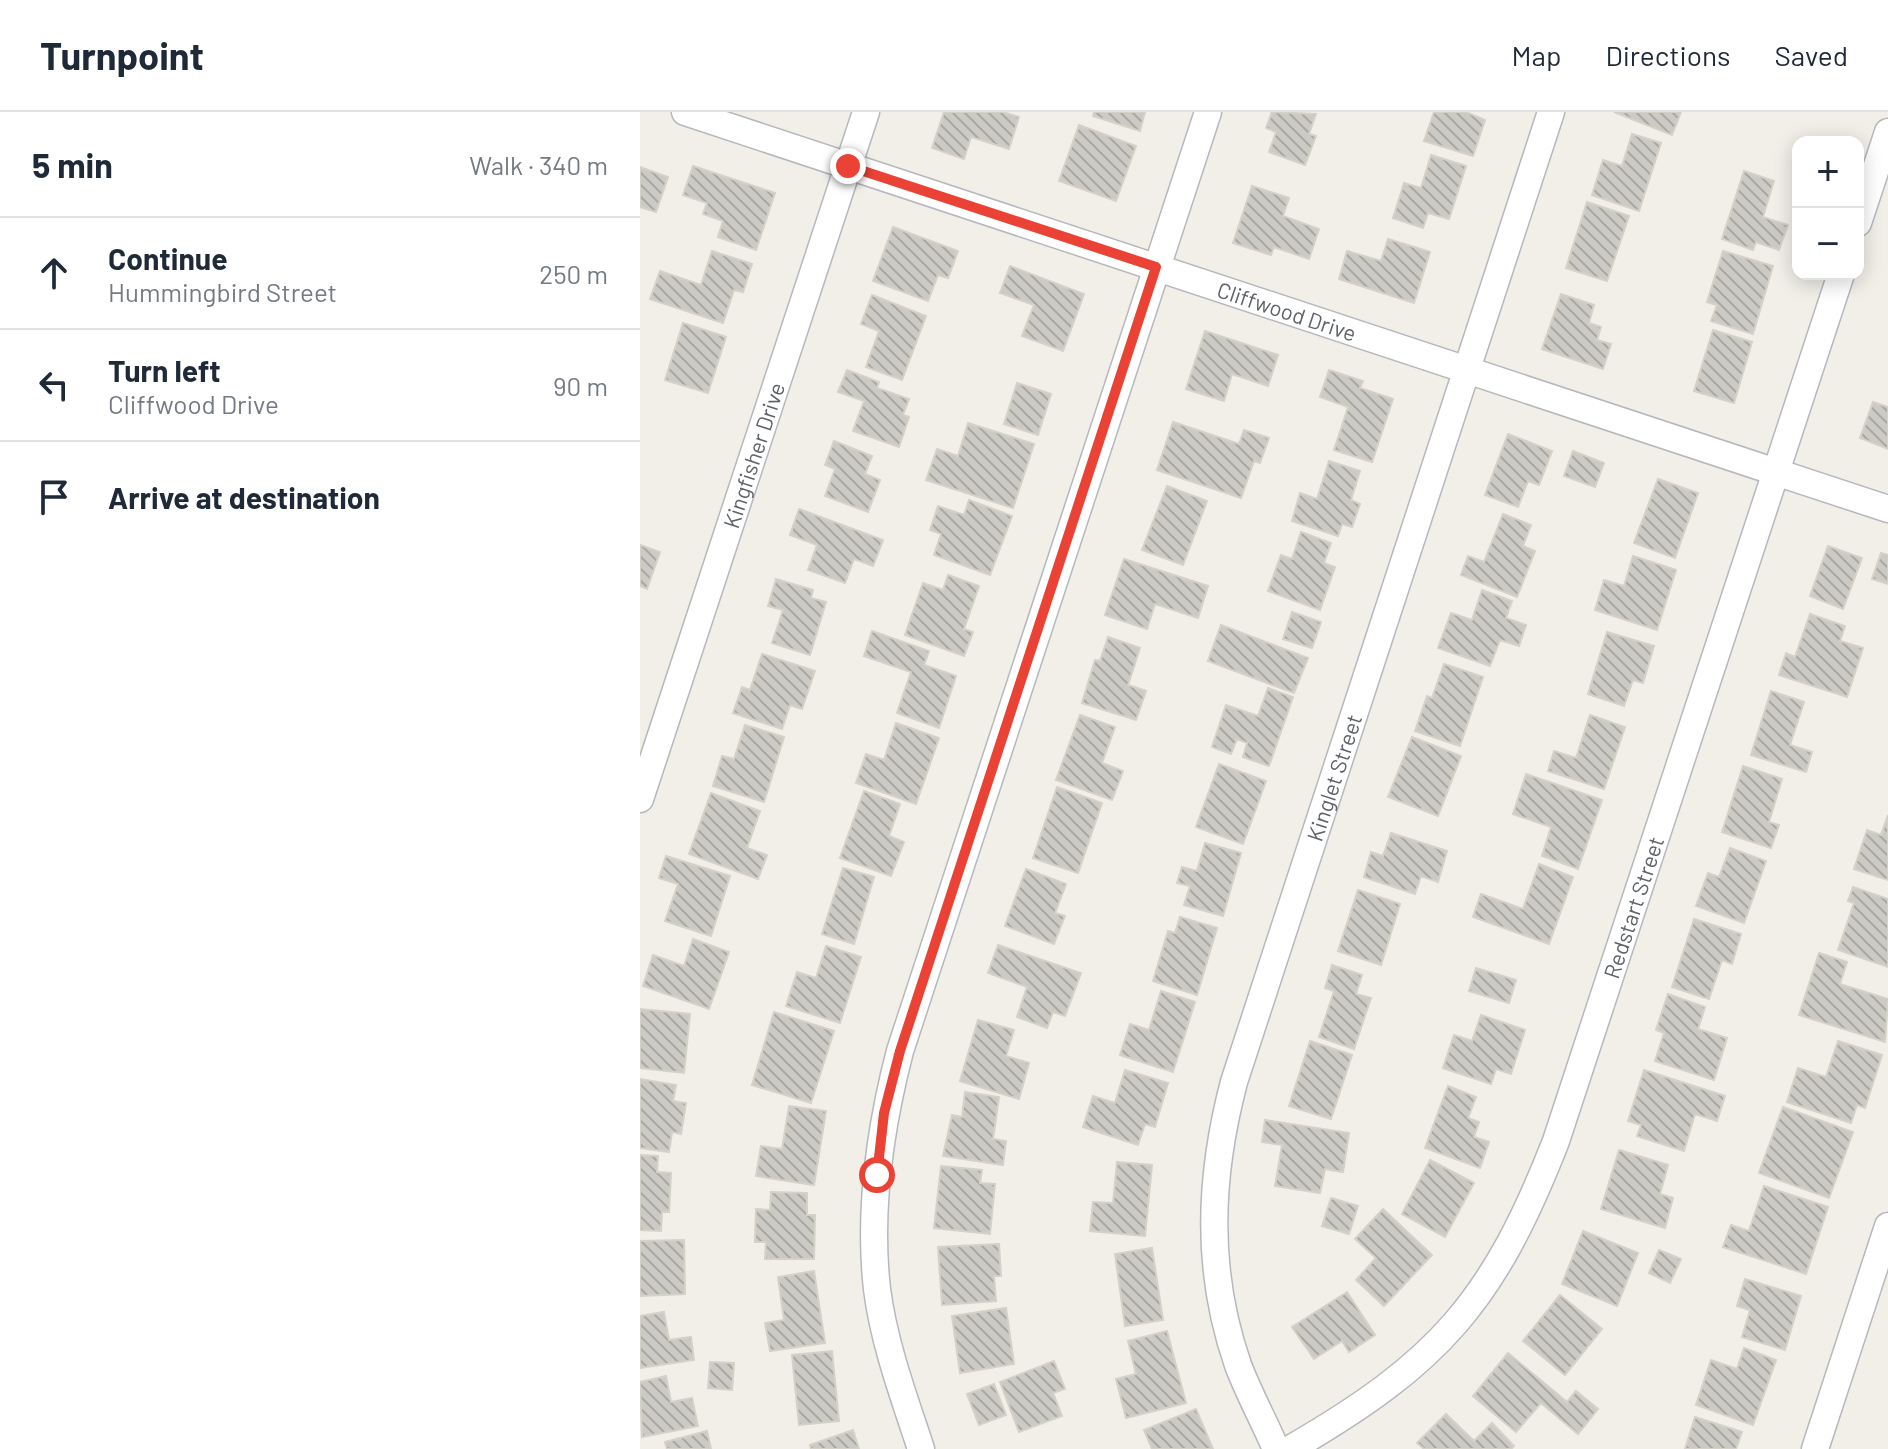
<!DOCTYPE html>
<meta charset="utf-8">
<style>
:root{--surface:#fff;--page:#f6f6f7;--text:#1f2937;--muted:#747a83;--line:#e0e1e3}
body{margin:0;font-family:Barlow,sans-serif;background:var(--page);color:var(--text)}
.controls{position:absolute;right:24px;top:24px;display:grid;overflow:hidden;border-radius:16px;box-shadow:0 4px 20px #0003}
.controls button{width:72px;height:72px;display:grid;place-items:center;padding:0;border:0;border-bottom:2px solid var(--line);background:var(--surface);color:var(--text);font:40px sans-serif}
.stop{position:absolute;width:24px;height:24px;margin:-18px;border:6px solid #ea4335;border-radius:50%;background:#fff}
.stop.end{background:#ea4335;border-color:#fff;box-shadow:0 2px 8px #0008}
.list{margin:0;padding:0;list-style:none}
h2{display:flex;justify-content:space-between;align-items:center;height:104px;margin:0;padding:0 32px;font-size:34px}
h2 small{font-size:26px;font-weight:400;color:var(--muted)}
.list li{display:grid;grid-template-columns:52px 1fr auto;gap:24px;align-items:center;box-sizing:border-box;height:112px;padding:0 32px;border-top:2px solid var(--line)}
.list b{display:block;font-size:30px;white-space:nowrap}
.list p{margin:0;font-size:26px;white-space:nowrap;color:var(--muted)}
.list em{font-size:26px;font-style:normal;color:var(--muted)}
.icon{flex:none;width:44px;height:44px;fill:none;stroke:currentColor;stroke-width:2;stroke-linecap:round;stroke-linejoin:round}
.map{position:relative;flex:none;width:1248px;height:1337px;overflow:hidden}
header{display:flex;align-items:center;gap:48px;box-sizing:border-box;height:112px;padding:0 40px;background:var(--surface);border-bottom:2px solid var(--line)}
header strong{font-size:38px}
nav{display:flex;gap:44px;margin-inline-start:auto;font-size:28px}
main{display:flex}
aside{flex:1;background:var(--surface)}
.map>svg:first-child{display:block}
</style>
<header>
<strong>Turnpoint</strong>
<nav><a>Map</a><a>Directions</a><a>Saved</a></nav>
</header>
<main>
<aside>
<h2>5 min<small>Walk · 340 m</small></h2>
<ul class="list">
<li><svg class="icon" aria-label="ahead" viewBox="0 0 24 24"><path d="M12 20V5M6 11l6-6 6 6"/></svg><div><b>Continue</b><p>Hummingbird Street</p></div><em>250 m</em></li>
<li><svg class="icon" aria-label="left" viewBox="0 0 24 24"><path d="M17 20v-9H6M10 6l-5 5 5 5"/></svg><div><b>Turn left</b><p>Cliffwood Drive</p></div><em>90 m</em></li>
<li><svg class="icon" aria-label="arrive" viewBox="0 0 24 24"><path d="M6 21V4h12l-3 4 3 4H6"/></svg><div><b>Arrive at destination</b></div></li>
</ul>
</aside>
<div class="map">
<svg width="1248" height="1337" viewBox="0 0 1248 1337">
<defs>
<pattern id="building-back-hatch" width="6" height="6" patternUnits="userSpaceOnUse" patternTransform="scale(2)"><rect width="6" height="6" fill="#cccac5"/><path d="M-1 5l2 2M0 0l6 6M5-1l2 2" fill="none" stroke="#a9a8a4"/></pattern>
</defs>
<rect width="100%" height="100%" fill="#f1efe8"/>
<path fill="url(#building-back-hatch)" stroke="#d6d1c6" stroke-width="2" d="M304,0H363L379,5L369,37L331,25L324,47L292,36Z
M454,0H505L500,19L453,4Z
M632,0L676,2L669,22L676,24L665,53L629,40L636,20L626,16Z
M794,0H826L845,8L833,44L784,29Z
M974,0H1041L1032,23Z
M439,13L496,34L476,89L419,69Z
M992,22L1021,31L999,99L952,83L963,48L982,54Z
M791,43L826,54L809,107L788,101L783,116L753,106L764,71L781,76Z
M53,54L135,81L116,138L78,125L83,109L63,102L67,91L43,83Z
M0,55L28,65L16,100L0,95Z
M1104,59L1134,69L1123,105L1148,113L1139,138L1116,130L1113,138L1082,127Z
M612,74L649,86L643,104L679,117L669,147L634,135L631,143L593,131Z
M947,90L989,104L967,169L926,156Z
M253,115L318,139L308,166L298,163L288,189L233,169Z
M748,127L790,140L774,191L699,167L707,139L741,149Z
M72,139L112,152L103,180L94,178L83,211L10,187L20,159L61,173Z
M1083,139L1133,154L1113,222L1071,209L1077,193L1067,190Z
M370,154L444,182L423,239L382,224L394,193L360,181Z
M921,182L954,193L949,211L961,215L957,228L971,232L963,257L902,237Z
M232,183L286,204L262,268L226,255L239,219L221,212Z
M43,211L86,225L68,281L25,268Z
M1073,218L1112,230L1094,291L1054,279Z
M565,219L638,243L628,274L592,262L584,289L546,277Z
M207,258L239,270L237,276L269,287L263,303L269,305L259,335L213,319L224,289L198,280Z
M689,258L723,269L720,276L753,287L732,350L694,338L708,295L680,285Z
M377,271L411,282L398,323L364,312Z
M1233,290L1248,295V337L1220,326Z
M533,310L599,332L604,318L629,326L620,351L614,349L601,386L517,358Z
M328,311L394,332L373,396L286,368L297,337L318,344Z
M868,322L912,339L899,373L888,369L878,395L845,383Z
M194,329L232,344L225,362L240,368L228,400L185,384L195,357L185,353Z
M933,339L964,351L955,375L924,364Z
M689,349L720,359L711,388L720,392L712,415L702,412L698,424L652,409L660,381L677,387Z
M1018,367L1058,381L1035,446L994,431Z
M527,374L567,389L543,453L502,438Z
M329,388L372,404L350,463L294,443L301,422L290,418L298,394L324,403Z
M159,397L243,428L233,454L214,447L205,471L168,458L177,433L150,423Z
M863,402L891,413L883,434L895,439L877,485L821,463L828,444L844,450Z
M661,420L691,431L684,451L695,455L680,498L628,479L641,443L652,447Z
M0,433L20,440L7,477L0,474Z
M1188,434L1222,446L1203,497L1170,484Z
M1241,441L1248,443V472L1232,467Z
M993,444L1036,458L1017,518L955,498L964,468L984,474Z
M484,447L568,474L558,506L515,492L507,517L465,503Z
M308,463L339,474L324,517L333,520L324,544L265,523L283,471L303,478Z
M136,467L173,478L171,486L186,490L170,543L132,531L143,498L128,494Z
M842,478L872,489L866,506L886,513L879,534L860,528L850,554L798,536L811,501L832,508Z
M652,500L681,510L672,536L643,527Z
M1170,502L1205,514L1200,529L1223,536L1207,585L1139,563L1146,541L1155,545Z
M581,513L668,546L654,581L568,549Z
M232,519L289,539L284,553L316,564L299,616L257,601L271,560L224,544Z
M967,520L1014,534L1003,571L993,568L984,594L948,582Z
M468,525L500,536L488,573L506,579L496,608L442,591L455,548L460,549Z
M122,542L175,559L162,597L150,593L142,617L93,601L102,575L110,578Z
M804,552L843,565L820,634L775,619L787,584L792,586Z
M628,576L653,585L629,654L603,645L607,631L597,627L591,642L572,635L586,593L618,604Z
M1131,579L1164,590L1150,633L1172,640L1166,660L1111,643Z
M440,603L475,615L462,651L483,659L472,688L416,668Z
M950,603L985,615L964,677L908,659L914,639L936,646Z
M256,611L299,626L276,692L216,671L226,642L244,648Z
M105,613L144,625L124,690L73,674L82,644L94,647Z
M772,625L821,644L798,704L748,685Z
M579,652L626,669L603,732L556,715Z
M1103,654L1142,667L1129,710L1139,713L1131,736L1082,720Z
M886,662L962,688L938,757L902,744L911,715L873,702Z
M417,675L462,691L438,761L393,746Z
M224,679L260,692L249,724L264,730L251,764L200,746Z
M71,681L120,699L107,736L127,743L118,767L49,742Z
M1248,703V768L1214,757L1227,718L1241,723Z
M751,721L807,739L798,770L781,764L775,782L724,765L731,740L743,744Z
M565,731L601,741L583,804L544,793L550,774L537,771L542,755L557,759Z
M1090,736L1126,749L1104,811L1056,794L1068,761L1079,765Z
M26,744L90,764L71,824L25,809L38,772L19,766Z
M899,752L933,765L909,832L833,805L841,782L883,797Z
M203,756L234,765L214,832L182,822Z
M386,757L426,772L415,801L425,804L414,832L365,814Z
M1213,775L1248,787V855L1198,838L1214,791L1208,789Z
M718,778L760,792L741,853L698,839Z
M540,805L577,816L557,883L513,869L528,819L535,821Z
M1054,807L1101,822L1092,852L1082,848L1069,887L1032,875Z
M53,827L89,840L69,897L3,874L13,843L44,854Z
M358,833L441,861L425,904L413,900L407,916L377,905L387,875L348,861Z
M186,834L221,845L200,911L146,894L157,860L176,866Z
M1179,841L1207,850L1200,872L1248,887L1245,930L1159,903Z
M692,853L722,863L716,882L731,886L714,937L679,925L694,879L685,876Z
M836,856L876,868L869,891L829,879Z
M521,879L555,890L533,960L480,943L490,912L509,918Z
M1028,882L1065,895L1058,917L1087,926L1074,968L1015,949L1024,921L1016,918Z
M0,897L50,902L44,961L0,956Z
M134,900L194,919L171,991L112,973Z
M841,903L885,918L871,962L856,957L851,972L803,956L814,923L832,929Z
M338,908L374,918L366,944L389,951L379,987L320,969Z
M670,929L712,943L691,1007L649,994Z
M1198,929L1242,943L1225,996L1217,993L1211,1011L1147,990L1158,956L1186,965Z
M485,958L528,971L515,1015L505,1012L498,1033L443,1015L453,984L475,991Z
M1004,958L1085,984L1077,1009L1055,1002L1044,1039L997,1024L1001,1013L988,1009Z
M0,967L36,973L33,989L46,991L41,1022L32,1020L29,1040L0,1036Z
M808,974L836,985L828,1006L839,1010L834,1025L849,1030L840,1056L785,1036Z
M325,980L359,985L353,1027L366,1029L363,1053L303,1044L312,1003L322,1005Z
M149,994L186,999L174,1073L116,1064L121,1034L142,1037Z
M1143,995L1213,1020L1189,1086L1119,1061Z
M625,1008L709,1021L703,1060L685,1057L680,1081L635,1074L642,1033L622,1030Z
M979,1038L1028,1053L1020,1082L1033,1086L1025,1116L961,1097Z
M0,1043L18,1044L17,1060L31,1061L29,1100H22L21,1119L0,1118Z
M790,1048L834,1071L805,1125L762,1102Z
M477,1050L512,1053L505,1124L450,1119L453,1090L473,1091Z
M301,1054L342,1058L340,1071L355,1072L350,1122L294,1116Z
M1124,1074L1188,1095L1166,1162L1083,1135L1091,1113L1109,1119Z
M131,1080L167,1081V1103H175L174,1147H125L126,1130H115L116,1097L130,1098Z
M691,1086L718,1094L709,1122L682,1114Z
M743,1097L792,1143L744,1194L716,1168L736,1146L715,1127Z
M943,1119L998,1141L977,1194L922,1172Z
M44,1128L45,1182L0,1184V1129Z
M359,1132L361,1164H354L356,1189L302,1193L298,1135Z
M512,1136L523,1208L485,1214L475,1142Z
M1019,1138L1041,1147L1030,1171L1009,1161Z
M174,1159L185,1231L130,1239L125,1211L144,1208L138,1165Z
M1105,1167L1161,1184L1145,1238L1102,1225L1110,1198L1097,1194Z
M707,1180L735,1223L709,1240L702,1229L674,1247L652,1215Z
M920,1183L962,1217L925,1263L883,1229Z
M366,1196L374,1252L320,1261L312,1204Z
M24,1200L29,1228L51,1225L54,1248L0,1256V1204Z
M527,1219L546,1291L486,1306L476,1267L496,1262L488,1229Z
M1104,1236L1136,1248L1113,1313L1056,1293L1071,1248L1097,1257Z
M192,1239L199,1309L159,1313L152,1243Z
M868,1241L927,1290L936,1279L958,1297L938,1322L901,1291L876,1320L833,1284Z
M414,1249L425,1277L413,1281L422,1304L379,1320L360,1270Z
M70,1250L94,1251L92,1278L68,1276Z
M26,1264L31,1290L52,1286L58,1314L2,1325L0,1270Z
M354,1272L366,1303L339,1313L327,1282Z
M556,1297L573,1337H512L504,1318Z
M806,1302L834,1329L852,1311L874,1334L871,1337H784L777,1331Z
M1055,1305L1102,1320L1096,1337H1045Z
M213,1318L219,1337H171L170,1333Z
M67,1319L71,1337H27L25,1330Z"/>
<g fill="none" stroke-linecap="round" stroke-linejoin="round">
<g stroke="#b5b8bc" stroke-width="29">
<g id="minor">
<path id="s1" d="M45,0L1248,397"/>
<path d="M1218,111L1248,20"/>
<path id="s2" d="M0,687L226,0"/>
<path d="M281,1337C264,1285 244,1232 237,1177C228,1097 240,1016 260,939L568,0"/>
<path id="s3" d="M636,1337C624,1309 609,1282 598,1253C565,1158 569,1065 594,970L911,0"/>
<path id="s4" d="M650,1337C799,1251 853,1190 916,1029L1201,162"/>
<path d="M1175,1337L1248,1114"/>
</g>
</g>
<use href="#minor" stroke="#fff" stroke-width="26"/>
</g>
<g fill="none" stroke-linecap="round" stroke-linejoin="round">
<path stroke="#ea4335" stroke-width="10" d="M208,54L516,155L260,939L244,1001L237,1063"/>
</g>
<g text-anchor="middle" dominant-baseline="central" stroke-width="7" stroke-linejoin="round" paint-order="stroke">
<g font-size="22" fill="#5f6368" stroke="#fff">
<text stroke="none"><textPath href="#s1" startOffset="634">Cliffwood Drive</textPath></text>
<text stroke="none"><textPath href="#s2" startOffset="362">Kingfisher Drive</textPath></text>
<text stroke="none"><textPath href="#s3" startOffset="700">Kinglet Street</textPath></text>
<text stroke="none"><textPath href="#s4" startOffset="664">Redstart Street</textPath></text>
</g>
</g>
</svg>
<div class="controls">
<button>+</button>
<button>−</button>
</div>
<div class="stop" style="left:237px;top:1063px"></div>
<div class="stop end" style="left:208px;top:54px"></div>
</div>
</main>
